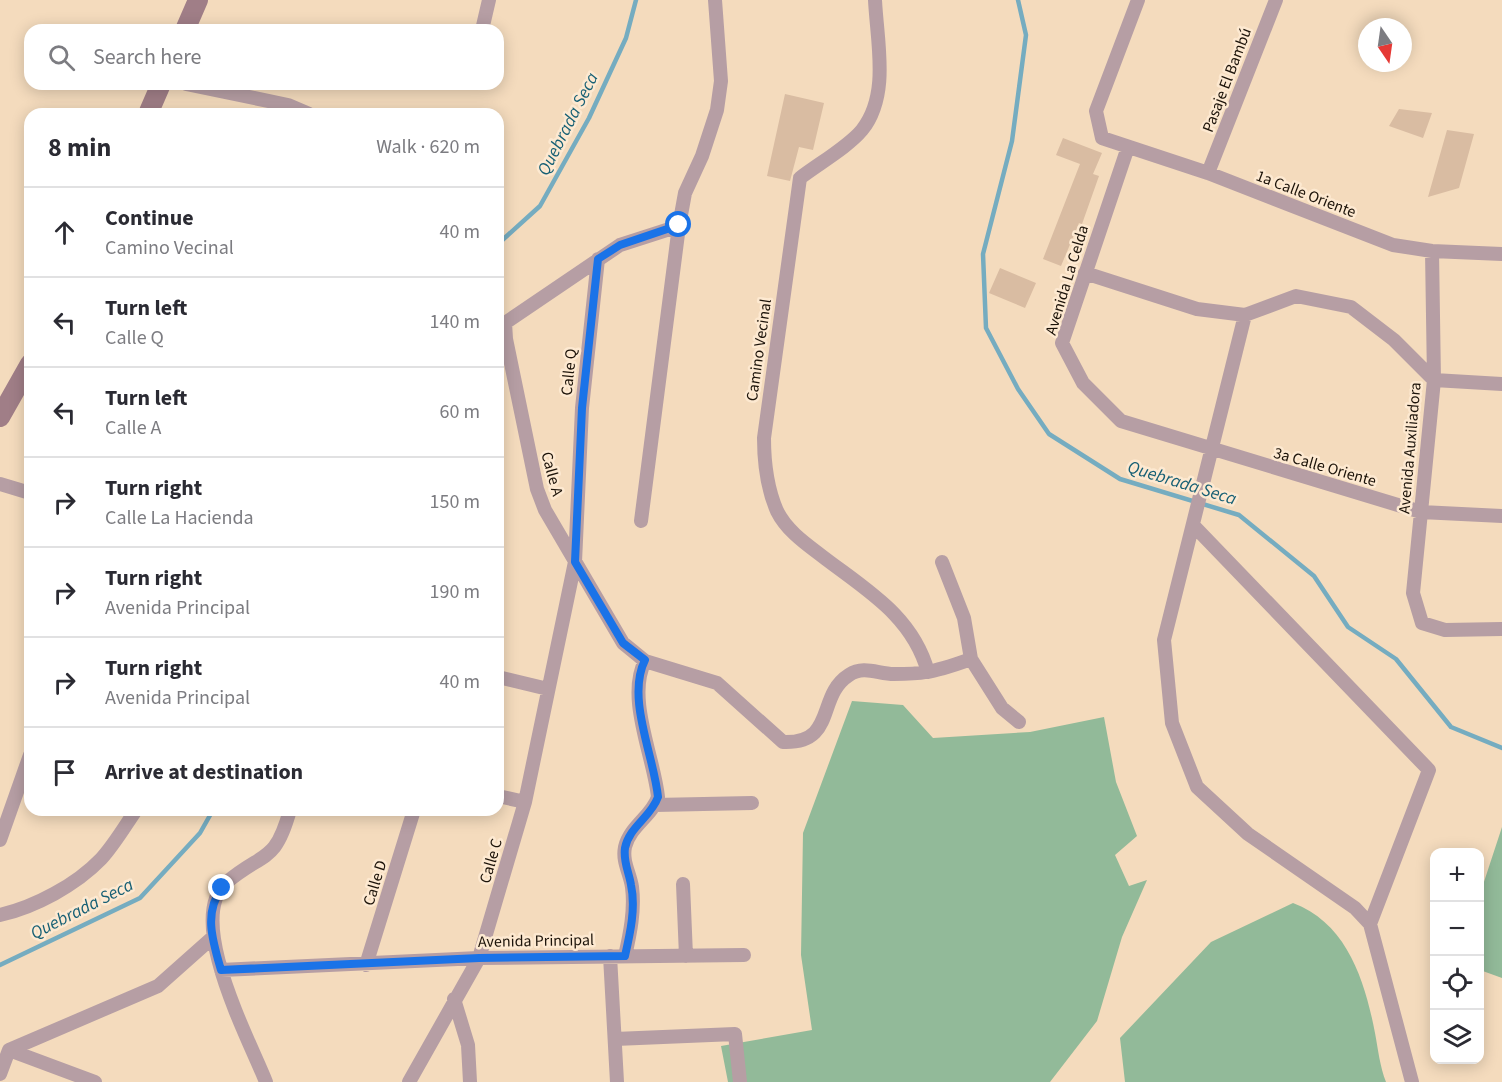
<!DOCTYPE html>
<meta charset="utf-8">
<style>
:root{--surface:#fff;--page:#f2f2f3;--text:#2b2b33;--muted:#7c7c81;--line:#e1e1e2}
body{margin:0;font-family:"Source Sans 3",sans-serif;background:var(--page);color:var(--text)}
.controls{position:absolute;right:18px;bottom:18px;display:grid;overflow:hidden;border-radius:12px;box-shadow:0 3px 15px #0003}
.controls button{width:54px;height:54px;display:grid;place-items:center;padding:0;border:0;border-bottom:2px solid var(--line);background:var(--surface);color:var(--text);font:30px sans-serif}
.compass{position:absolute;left:1358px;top:18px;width:54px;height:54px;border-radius:50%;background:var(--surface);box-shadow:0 3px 15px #0003;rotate:167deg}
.stop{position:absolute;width:18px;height:18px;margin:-14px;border:4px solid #1a73e8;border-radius:50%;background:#fff}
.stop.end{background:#1a73e8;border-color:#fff;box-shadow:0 2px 6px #0008}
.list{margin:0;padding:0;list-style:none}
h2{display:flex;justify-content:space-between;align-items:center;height:78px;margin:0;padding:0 24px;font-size:26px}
h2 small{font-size:20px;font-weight:400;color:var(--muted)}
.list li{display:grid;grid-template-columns:39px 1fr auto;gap:18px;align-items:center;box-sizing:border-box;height:90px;padding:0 24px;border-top:2px solid var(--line)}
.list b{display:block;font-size:22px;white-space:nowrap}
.list p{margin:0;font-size:20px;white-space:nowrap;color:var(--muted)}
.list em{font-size:20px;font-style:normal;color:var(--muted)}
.icon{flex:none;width:33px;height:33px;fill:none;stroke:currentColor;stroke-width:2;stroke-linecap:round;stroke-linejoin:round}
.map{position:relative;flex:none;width:1502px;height:1082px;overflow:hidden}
.search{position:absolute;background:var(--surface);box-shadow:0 3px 15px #0003;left:24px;top:24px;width:480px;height:66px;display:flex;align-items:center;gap:15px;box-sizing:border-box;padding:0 21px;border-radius:18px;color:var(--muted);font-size:22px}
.panel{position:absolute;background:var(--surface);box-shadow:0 3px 15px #0003;left:24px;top:108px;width:480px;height:708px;border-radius:18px}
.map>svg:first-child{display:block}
</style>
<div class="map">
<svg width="1502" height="1082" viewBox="0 0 1502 1082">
<rect width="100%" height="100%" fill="#f4dbbd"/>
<path fill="#92ba99" d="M852,701L903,705L933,738L1030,732L1104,717L1116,782L1137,836L1115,855L1129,886L1147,880L1122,937L1097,1021L1050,1082H728L721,1046L812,1030L801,955L803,833Z
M1502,827V978L1480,970V894Z
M1293,903C1347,923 1365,981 1375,1033C1378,1049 1380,1067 1386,1082H1125L1120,1038L1211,942Z"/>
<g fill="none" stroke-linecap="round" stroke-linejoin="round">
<path stroke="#75acc0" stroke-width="4.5" d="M1018,0L1026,35L1012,141L983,254L986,328L1018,389L1049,434L1120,479L1239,515L1314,576L1348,627L1396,659L1451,727L1502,748
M498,244L540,206L589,118L626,38L636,0
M0,965L140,898L200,833L213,810"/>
</g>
<path fill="#d9bca2" d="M785,94L824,103L813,150L799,147L790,181L767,176Z
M1399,109L1432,113L1423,138L1389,126Z
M1447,130L1474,134L1459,188L1428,197Z
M1063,138L1102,153L1093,174L1099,176L1082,224L1079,223L1061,266L1043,259L1080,164L1056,155Z
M1000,268L1036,283L1025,308L989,293Z"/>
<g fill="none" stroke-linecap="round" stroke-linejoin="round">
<path stroke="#b69ea4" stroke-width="14" d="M715,0L721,81L717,110L702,156L685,193L679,226L620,245L505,323L506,339L537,489L545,510L623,643L645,661L717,683L783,742C837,744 816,696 849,675C864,665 878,674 894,674C904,674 916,674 926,672C941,670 957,664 971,659
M875,0C877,42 890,95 862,130C848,147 818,164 800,178L764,438C764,463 767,488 777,511C786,529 802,541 818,553C864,589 912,614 928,672
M1138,0L1096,111L1102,138L1208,173L1393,245L1432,251L1502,254
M482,30L489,0
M186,84L288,105L309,114
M1128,147L1062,343L1083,383L1121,421L1421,512L1502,516
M1208,173L1276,0
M1432,251L1434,380L1413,593L1422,623L1445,630L1502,629
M1085,273L1197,309L1245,315L1296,296L1351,307L1394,340L1434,380L1502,384
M1245,315L1164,640L1172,723L1197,787L1248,834L1355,908L1370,924L1412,1082
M0,484L30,493
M641,521L679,226
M1193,525L1429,770L1370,924
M942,562L964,618L971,659L1002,708L1019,722
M498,677L548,689
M498,796L525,802
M655,805L752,803
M0,840L30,755
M683,884L686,956
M0,915C35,907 76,885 101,859C114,845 125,826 136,810
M610,956L617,1082
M625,956C630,934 635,910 632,887C630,873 622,862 625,847C630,826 652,816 658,797C654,757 626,698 645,661
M366,965L414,810
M221,970L479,958L744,955
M454,999L468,1045L470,1082
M615,1039L735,1034L740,1082
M9,1050L95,1082
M0,1074L9,1050L158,986L212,938
M266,1082C249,1039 184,918 227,882C264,851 275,864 290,810
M409,1082L479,958L525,802L575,562L582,408L598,259"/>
<path stroke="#a07e87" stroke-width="20" d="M185,30L198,0
M148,114L161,84
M0,417L30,364"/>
</g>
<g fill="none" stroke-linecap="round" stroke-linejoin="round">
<path stroke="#1a73e8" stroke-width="8" d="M222,888C203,913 213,942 221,970L479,958L625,956C630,934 636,908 631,885C629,872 623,862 625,848C629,827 651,817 658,797C654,756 626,698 645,660L623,643L575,562L582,408L598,259L620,245L679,225"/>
</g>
<g text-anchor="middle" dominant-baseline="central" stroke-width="5" stroke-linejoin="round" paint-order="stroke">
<g font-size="16" fill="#1c1309" stroke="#fde9d1">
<text transform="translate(1227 80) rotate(-69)">Pasaje El Bambú</text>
<text transform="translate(1306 194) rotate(21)">1a Calle Oriente</text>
<text transform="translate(1067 280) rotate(-73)">Avenida La Celda</text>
<text transform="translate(759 350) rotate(-82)">Camino Vecinal</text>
<text transform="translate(569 372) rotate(-84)">Calle Q</text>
<text transform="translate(1410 448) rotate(-85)">Avenida Auxiliadora</text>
<text transform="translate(1325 467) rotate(16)">3a Calle Oriente</text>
<text transform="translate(552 474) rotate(75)">Calle A</text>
<text transform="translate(491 861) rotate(-74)">Calle C</text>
<text transform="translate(375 883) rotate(-73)">Calle D</text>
<text transform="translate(536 941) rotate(-1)">Avenida Principal</text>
</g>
<g font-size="18" font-style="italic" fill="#165f74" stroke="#fde9d1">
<text transform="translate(568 124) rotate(-63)">Quebrada Seca</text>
<text transform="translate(1182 483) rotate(17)">Quebrada Seca</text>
<text transform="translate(82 909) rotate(-27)">Quebrada Seca</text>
</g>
</g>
</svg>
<div class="controls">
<button>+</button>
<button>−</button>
<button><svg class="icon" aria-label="locate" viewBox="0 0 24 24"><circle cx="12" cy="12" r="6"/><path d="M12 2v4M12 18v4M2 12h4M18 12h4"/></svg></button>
<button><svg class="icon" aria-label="layers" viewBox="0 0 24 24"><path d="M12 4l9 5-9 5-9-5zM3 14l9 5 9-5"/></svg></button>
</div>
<svg class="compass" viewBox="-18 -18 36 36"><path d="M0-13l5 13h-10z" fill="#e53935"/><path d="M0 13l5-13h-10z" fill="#7c7c81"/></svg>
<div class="stop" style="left:679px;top:225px"></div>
<div class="stop end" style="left:222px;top:888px"></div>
<div class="search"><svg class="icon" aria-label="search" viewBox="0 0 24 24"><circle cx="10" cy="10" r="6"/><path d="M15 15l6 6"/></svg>Search here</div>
<section class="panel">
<h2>8 min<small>Walk · 620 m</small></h2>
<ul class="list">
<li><svg class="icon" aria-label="ahead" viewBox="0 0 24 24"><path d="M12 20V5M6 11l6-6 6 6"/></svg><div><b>Continue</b><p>Camino Vecinal</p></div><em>40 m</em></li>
<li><svg class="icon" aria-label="left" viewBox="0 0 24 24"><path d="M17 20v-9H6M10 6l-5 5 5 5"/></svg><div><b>Turn left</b><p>Calle Q</p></div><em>140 m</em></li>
<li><svg class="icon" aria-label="left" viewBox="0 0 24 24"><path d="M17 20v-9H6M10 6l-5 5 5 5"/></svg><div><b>Turn left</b><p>Calle A</p></div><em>60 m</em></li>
<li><svg class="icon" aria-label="right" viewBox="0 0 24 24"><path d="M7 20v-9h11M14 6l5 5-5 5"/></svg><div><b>Turn right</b><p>Calle La Hacienda</p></div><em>150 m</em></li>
<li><svg class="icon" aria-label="right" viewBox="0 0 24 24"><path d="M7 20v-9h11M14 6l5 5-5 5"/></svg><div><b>Turn right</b><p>Avenida Principal</p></div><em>190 m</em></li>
<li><svg class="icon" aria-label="right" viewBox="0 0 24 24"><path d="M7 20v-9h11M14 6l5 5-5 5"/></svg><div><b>Turn right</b><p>Avenida Principal</p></div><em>40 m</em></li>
<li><svg class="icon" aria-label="arrive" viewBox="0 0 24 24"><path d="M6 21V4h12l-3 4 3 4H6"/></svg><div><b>Arrive at destination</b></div></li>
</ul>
</section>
</div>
